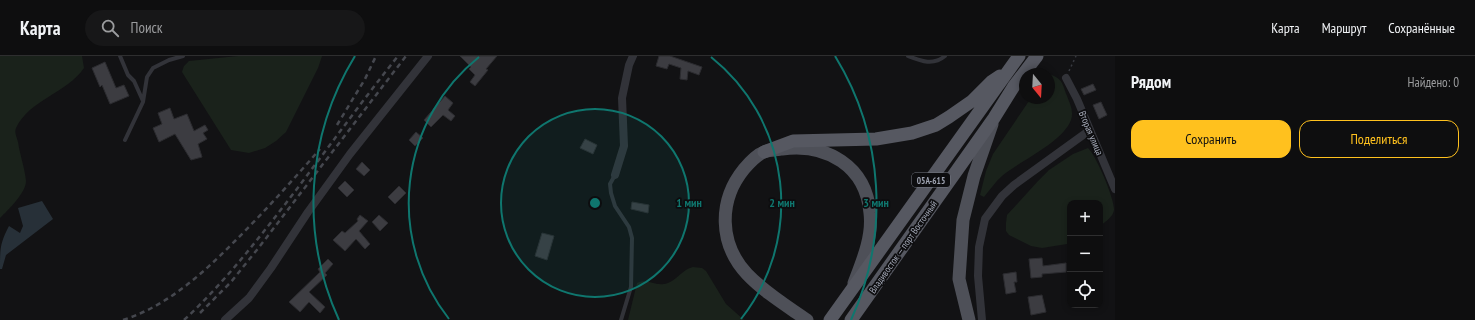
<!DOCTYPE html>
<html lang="ru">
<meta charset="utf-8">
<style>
:root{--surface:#0e0e0f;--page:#171718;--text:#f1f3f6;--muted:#9b9c9e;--line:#2e2e2f;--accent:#ffc11e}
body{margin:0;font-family:"PT Sans Narrow",sans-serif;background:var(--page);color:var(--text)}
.controls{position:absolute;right:12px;bottom:12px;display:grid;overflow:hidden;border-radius:8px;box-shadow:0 2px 6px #0003}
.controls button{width:36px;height:36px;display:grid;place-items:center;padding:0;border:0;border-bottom:1px solid var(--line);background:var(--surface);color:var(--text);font:20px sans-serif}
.compass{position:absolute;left:1019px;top:12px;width:36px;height:36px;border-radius:50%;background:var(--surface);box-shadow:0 2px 6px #0003;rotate:162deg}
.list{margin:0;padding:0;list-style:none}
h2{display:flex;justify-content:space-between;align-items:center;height:52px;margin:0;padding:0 16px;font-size:17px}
h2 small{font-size:13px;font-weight:400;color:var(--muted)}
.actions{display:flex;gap:8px;padding:12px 16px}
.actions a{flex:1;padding:9px 0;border:1px solid var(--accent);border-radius:12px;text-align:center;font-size:14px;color:var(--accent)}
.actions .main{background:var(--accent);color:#111}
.icon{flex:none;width:22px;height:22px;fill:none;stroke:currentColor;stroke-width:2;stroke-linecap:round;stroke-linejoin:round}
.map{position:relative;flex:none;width:1115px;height:264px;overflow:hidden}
header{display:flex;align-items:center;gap:24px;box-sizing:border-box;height:56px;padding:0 20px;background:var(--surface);border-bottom:1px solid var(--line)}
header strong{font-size:19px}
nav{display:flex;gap:22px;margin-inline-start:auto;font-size:14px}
.search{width:280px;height:36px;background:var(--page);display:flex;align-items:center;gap:10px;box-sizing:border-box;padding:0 14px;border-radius:22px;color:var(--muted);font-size:15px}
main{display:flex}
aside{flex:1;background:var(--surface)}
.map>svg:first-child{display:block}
</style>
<header>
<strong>Карта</strong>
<div class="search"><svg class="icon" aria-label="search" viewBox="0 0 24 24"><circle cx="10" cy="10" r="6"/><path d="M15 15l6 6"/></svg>Поиск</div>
<nav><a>Карта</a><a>Маршрут</a><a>Сохранённые</a></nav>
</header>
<main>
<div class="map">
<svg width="1115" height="264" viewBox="0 0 1115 264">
<rect width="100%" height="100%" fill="#121214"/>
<path fill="#1a221b" d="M0,0H82L84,12C66,38 30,43 16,72C14,76 17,82 18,86C20,99 25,113 26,125C26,137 8,154 0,162Z
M238,0H322L318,12L286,76L276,85L265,92L249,97L231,94L182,16L184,10L189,5Z
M1049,18C1063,23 1062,27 1067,40C1070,48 1074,55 1071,64C1063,86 1020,105 1002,120C995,126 990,134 984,141L980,139L986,115L993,98L1031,42H1049Z
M1088,92C1096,99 1115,144 1114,154C1113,161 1105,166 1100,170V147H1070V186L1067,188L1042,192L1031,190L1009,179L1006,175V167L1007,159L1038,125L1049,114L1073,98Z
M693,211L702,212L706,215L726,248L744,264H628L637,227C647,222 654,230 664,228C675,227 681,214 693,211Z"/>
<path fill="#273038" d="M42,145L53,163L6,199L2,213H0C0,193 0,187 9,170L20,177L23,170L18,152Z"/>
<path fill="#3c3c41" stroke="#2c2c30" d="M460,0H497L486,13L488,14L475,30L470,26L475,19L469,13L471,11Z
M659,0H670L702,11L699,19L688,15L687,24L680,23L681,12L669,8L667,13L656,10Z
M105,6L116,32L124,29L129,40L110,48L102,29L100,31L92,12Z
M1093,28L1096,34L1084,39L1081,33Z
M445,40L453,47L448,54L455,60L451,65L443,59L431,71L424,64Z
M1101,46L1107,59L1099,63L1093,49Z
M170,52L174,63L187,58L194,75L205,69L208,74L203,77L207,83L198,88L202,101L191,104L175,78L159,86L153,72L162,68L158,57Z
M416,76L423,82L415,90L409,84Z
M585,83L597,89L593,98L580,92Z
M362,106L370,114L364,120L356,113Z
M345,125L354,134L347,141L338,132Z
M399,130L406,137L395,148L388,141Z
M632,146L649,149L648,157L631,153Z
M360,159L368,165L359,175L370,188L365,193L356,183L345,195L333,184L342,175L345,177L358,165L357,163Z
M379,159L388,167L380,175L372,166Z
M542,177L554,180L547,204L535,200Z
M1042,202L1043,210L1066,207V216L1042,218V221L1031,222L1029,203Z
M328,203L333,208L325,217L327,219L309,236L325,251L320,257L309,246L300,256L289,246L320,216L318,213Z
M1016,216L1017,226H1014L1016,236L1006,238L1003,218Z
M1042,239L1046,256L1031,259L1028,241Z"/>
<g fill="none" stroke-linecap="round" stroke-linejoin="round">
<path stroke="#383a40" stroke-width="1.5" stroke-dasharray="2 3" stroke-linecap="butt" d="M1069,15L1076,0"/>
<path stroke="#323339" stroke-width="4" d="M120,0L128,19L134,25L143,45
M908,0C921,5 933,10 945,0
M125,84L143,46L147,21L153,12L169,4L183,0
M615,119L610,128L611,137L615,150L629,171L632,182L631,231L621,264"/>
<path stroke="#323339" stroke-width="8" d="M1066,22L1077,43L1115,133
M615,119L624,90L622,42L629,9L633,0
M225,264L249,242L271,212L308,156L350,98L428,0
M982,264L978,220L979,191L985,163L1002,140L1014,129L1090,74"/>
<path stroke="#4e5058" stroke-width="13" d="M807,264C787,250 764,236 747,218C719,188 718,145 744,113C749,107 756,99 764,96C769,94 777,94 782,93C827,87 866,110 870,157C873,181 862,206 854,227
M969,264L959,223L963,164L974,120L992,68"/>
<path stroke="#565861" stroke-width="13" d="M764,96L793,85L876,83L912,77L936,69L949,61L972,45L991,26L1000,20
M830,264L1019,0
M851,264L994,62L1014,30L1037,0"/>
<path stroke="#45474e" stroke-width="2.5" stroke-dasharray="5 4" stroke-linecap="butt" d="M337,69L365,23L376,0
M200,257L231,226L260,190L406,0
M123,264C169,249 202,218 236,184C265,155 293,124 320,93
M184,264C225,226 259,182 293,138C328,92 362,45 398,0"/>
</g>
<circle cx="595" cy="147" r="94" fill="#0f766e" fill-opacity=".12"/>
<g fill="none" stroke="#0f766e" stroke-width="2">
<circle cx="595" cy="147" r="94"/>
<path d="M449 263A187 187 0 0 1 479 1M711 1A187 187 0 0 1 741 263"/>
<path d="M339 264A281 281 0 0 1 355 0M835 0A281 281 0 0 1 851 264"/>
</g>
<g text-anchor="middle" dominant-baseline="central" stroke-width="3.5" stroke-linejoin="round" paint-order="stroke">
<rect fill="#0d0d0f" stroke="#757983" stroke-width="1" x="912" y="117" width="38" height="14" rx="3"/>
<g font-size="9" font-weight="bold" fill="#a2a7b5">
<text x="931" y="124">05А-615</text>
</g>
<g font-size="10" fill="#a2a7b5" stroke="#0d0d0f">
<text transform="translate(1091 77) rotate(67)">Вторая улица</text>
<text transform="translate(903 191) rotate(-55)">Владивосток — порт Восточный</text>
</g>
</g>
<circle cx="595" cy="147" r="6" fill="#0f766e" stroke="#0d0d0f" stroke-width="2"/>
<g font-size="12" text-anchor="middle" font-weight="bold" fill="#0f766e" stroke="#0d0d0f" stroke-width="3.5" stroke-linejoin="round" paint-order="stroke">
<text x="689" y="151">1 мин</text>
<text x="782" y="151">2 мин</text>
<text x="876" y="151">3 мин</text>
</g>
</svg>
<div class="controls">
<button>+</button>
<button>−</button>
<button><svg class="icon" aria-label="locate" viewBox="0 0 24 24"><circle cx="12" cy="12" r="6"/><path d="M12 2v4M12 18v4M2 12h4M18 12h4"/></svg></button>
</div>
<svg class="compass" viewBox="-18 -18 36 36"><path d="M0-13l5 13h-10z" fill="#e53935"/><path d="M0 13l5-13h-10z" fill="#9b9c9e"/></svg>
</div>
<aside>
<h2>Рядом<small>Найдено: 0</small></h2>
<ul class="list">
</ul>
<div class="actions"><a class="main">Сохранить</a><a>Поделиться</a></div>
</aside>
</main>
